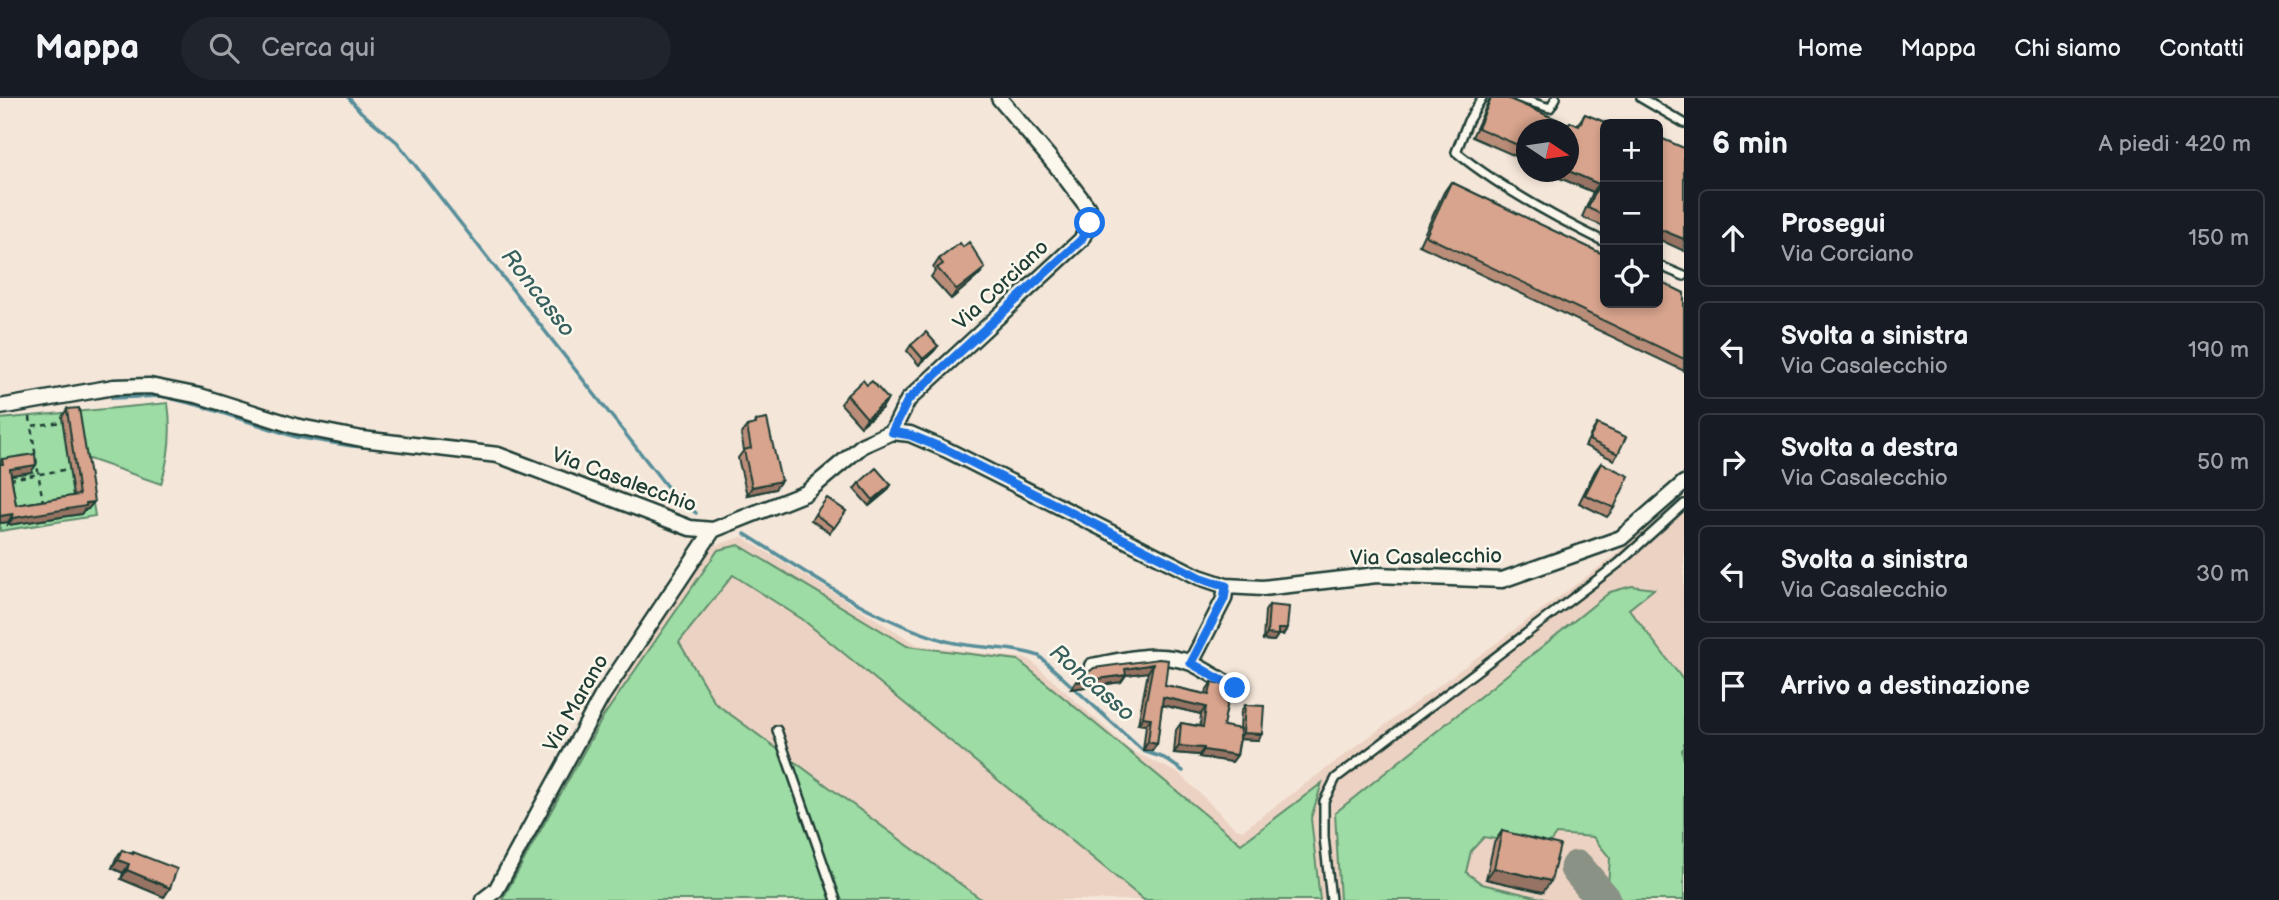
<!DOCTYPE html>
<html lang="it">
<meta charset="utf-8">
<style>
:root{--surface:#171b24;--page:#20242c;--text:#f1f3f6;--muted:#9ea1a6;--line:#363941}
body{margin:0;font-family:"Balsamiq Sans",sans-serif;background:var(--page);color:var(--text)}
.controls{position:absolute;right:21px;top:21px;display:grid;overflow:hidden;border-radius:10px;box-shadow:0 4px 10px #0003}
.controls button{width:63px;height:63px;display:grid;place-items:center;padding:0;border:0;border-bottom:2px solid var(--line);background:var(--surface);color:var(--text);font:35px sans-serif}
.compass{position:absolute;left:1516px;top:21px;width:63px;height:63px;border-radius:50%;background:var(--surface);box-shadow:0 4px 10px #0003;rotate:103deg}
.stop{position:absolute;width:21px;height:21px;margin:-16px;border:5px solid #1a73e8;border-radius:50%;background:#fff}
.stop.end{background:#1a73e8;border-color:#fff;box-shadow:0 2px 7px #0008}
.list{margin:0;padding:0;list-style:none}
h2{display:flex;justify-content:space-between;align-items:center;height:91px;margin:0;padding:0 28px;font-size:30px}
h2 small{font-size:23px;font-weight:400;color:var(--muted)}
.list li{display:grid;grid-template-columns:46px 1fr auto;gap:21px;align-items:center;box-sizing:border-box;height:98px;margin:0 14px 14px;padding:0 14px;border:2px solid var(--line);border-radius:10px}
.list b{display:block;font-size:26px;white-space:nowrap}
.list p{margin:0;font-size:23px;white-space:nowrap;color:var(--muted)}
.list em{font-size:23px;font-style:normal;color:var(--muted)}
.icon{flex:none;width:38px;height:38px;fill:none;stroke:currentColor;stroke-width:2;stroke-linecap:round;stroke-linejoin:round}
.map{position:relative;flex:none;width:1684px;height:802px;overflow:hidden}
header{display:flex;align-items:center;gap:42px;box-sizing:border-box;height:98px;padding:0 35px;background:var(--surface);border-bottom:2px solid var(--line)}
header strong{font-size:33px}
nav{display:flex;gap:38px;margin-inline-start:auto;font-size:24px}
.search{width:490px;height:63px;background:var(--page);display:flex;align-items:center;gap:18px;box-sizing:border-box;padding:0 24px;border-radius:38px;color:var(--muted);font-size:26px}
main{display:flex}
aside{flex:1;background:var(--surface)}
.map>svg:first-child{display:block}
</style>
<header>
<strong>Mappa</strong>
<div class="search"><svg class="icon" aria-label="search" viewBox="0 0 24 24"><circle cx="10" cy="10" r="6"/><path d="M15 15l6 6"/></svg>Cerca qui</div>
<nav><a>Home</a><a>Mappa</a><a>Chi siamo</a><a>Contatti</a></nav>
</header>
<main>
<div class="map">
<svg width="1684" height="802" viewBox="0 0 1684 802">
<rect width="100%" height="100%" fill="#f4e6d9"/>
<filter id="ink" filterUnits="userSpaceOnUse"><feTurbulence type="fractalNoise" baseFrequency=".0143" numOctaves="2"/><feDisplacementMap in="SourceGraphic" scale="14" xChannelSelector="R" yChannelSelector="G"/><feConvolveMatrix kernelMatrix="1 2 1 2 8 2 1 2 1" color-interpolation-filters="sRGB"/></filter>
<g filter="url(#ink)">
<path fill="#ecd2c2" d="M1684,396V802H492L610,596L714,448L742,439L918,547L1029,561L1130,652L1180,676L1234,729L1243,732L1609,462Z"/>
<path fill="#9ddca4" stroke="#5e8c6c" stroke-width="2" d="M168,305C172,333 170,358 161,386L86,360L95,418L0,433V321Z
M739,447L907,548L1018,562L1241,746L1322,685L1311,720L1320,802H1144L802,521L733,477L679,544L715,605L982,802H502L603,619L718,452Z
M1632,488L1654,491L1629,511L1684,583V650L1682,652L1684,662V802H1620L1608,787L1610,760L1593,739L1556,736L1546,750L1484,739L1471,753L1466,774L1482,786L1549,802H1340L1335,715L1610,494Z"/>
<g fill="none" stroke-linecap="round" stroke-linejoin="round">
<path stroke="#578e9a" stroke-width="3.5" d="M349,0L361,14L397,44L671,394L696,415
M112,300L161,298L198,307L296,339L352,348L389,351
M745,436C808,475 871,521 943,542C974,552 1008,547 1039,558L1143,653L1164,660L1183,673"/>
<path stroke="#8a9286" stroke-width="35" d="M1577,770L1604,802"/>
<g stroke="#1f3d34" stroke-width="12">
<path id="service" d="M1482,0L1468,23L1456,54C1500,90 1554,119 1605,144
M1518,0L1550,10L1556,0
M1641,0L1684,25
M1658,167L1684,178
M777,632L836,802
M1331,802L1324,739V703L1336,680L1619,465L1684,406"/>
</g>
<g stroke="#1f3d34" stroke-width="19">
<path id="minor" d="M0,309L114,289L150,288L200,298L295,328L362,341L498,357L690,430L713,432L806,395L863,347L892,334L910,336L947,352L1199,479L1226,488L1263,490L1377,477L1502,482L1621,440L1684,385
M892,334L908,302L1081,142L1090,125L1089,111L1058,70L999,0
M1191,565L1224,501L1226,488
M1092,568C1125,562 1159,552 1191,565C1206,572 1220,582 1235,590
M483,802L496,792L602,598L713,432"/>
</g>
<path stroke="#1f3d34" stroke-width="2.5" stroke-dasharray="5 5" stroke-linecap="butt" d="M30,319L31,328
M10,381L69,371
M43,405L31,328L62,324"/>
<use href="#service" stroke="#fbf7ec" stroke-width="7"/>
<use href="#minor" stroke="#fbf7ec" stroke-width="14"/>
</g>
<path fill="#ba8d79" stroke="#1f3d34" stroke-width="2" d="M1490,0H1507L1568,26L1570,24L1577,27L1585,16L1605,26V129L1582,119L1593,94L1555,78L1556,76L1551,74H1569L1527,32V63L1472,39Z
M1451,84L1684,195V273L1419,147L1444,94Z
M963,149L978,178L951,201L931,179L935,173L933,170L939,161Z
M911,247L938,248L934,253L919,267L907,253Z
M867,287L882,310L861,328L841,306L847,297Z
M67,311L88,411L84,412L81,416L8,427V424L0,425V364L2,361L31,374L11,377L16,407L73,398L62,319Z
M756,323L775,391L747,397L738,360L744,352L741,336L747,328L753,327Z
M1597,326L1618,356L1614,362L1585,348L1593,332Z
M1601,365L1614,410L1607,419L1579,405L1595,373Z
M859,385L891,387L887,393L869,408L854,391Z
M827,400L846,413L830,435L811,422Z
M1269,507L1283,537H1278L1274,543L1263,542L1265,513Z
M1159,561L1165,587L1206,596L1207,591L1212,584L1223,628L1240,631L1241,613L1245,607L1258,642L1240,641L1237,657L1232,664L1199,659V657L1174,655L1176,632L1181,625L1200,628L1201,616L1162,607L1157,646L1152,653L1143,652L1146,627L1138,626L1148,574L1126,577L1121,584L1071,591Z
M1502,733L1543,794L1486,781L1494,745Z
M122,752L170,790L164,799L121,781L123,775L112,770L116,760Z"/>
<path fill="#977363" stroke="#1f3d34" stroke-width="2" d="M1569,73L1599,86L1593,94L1555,78L1559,74Z
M1662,132L1684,141V153L1658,141Z
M985,170L978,178L951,201L957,192Z
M938,248L934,253L919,267L923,261Z
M888,301L882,310L861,328L867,320Z
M36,367L31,374L5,378L10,371Z
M781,383L775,391L747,397L752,389Z
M891,387L887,393L869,408L873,402Z
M94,404L88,411L84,412L81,416L8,427L13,420Z
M13,416L8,424L0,425V418Z
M1278,531H1287L1283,537H1278L1274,543L1263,542L1267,536Z
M1153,566L1148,574L1120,578L1125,571Z
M1126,577L1121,584L1071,591L1076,584Z
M1163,599L1206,609L1201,616L1158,606Z
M1143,619L1151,620L1146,627L1138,626Z
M1243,635L1262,636L1258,642L1239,641Z
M1148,644L1157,646L1152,653L1143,652Z
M1179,648L1204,650L1199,657L1174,655Z
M1204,652L1237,657L1232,664L1199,659Z
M118,762L129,766L123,775L112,770Z
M1494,770L1551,783L1543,794L1486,781Z
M127,772L170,790L164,799L121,781Z"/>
<path fill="#d8a48d" stroke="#1f3d34" stroke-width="2" d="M1491,0H1507L1569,27L1570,24L1579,28L1585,16L1610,26H1605V118L1588,110L1599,86L1569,73V32H1527V51L1478,30Z
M1658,39L1684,50V141L1662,132L1658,141Z
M1451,84L1605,157V205H1658V182L1684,195V261L1426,138Z
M969,144L985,170L957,192L937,170L943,166L939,161L960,145L963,149Z
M926,234L938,248L923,261L911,247Z
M863,282L867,287L872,283L888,301L867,320L847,297Z
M79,310L94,404L86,405V408L13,420V416L0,418V366H3L2,361L35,356L36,367L10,371L16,407L79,397L67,311Z
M767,321L781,383L752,389L744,352L751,350L747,328L756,326V323Z
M1597,326L1626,339L1618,356L1589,342Z
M1601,365L1629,378L1614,410L1585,397Z
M876,370L891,387L873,402L859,385Z
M827,400L846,413L834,430L815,416Z
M1269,507L1289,509L1287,531H1278V537L1267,536Z
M1159,561L1168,562L1165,587L1209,597L1212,584L1227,587L1231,589L1223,628L1241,631L1237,657L1204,652V650L1179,648L1181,625L1203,629L1206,609L1163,599L1157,646L1148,644L1151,620L1143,619L1153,566L1125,571L1126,577L1076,584L1094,570Z
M1245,607L1264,608L1262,636L1243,635Z
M1502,733L1560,747L1551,783L1494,770Z
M122,752L133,756V754L177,771L170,790L127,772L129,766L118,762Z"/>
</g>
<g fill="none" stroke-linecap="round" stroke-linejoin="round" filter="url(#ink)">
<path stroke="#1a73e8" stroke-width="9" d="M1090,125L1081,142L908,302L892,334L910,337L947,352L1199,479L1226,488L1224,501L1191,565L1235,590"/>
</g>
<g text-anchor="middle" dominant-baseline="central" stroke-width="5" stroke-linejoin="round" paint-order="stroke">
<g font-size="21" fill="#1f3d34" stroke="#fbf7ec">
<text transform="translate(1001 187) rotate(-43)">Via Corciano</text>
<text transform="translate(624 382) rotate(20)">Via Casalecchio</text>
<text transform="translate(1426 459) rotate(-1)">Via Casalecchio</text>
<text transform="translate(576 605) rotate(-60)">Via Marano</text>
</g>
<g font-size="23" font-style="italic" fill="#365f5e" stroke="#fbf7ec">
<text transform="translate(538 195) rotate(52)">Roncasso</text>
<text transform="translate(1092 585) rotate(41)">Roncasso</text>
</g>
</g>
</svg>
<div class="controls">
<button>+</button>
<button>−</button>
<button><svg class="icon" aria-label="locate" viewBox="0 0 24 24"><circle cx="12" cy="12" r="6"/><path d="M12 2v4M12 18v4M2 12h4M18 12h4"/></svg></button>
</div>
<svg class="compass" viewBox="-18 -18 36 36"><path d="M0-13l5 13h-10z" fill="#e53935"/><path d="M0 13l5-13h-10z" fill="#9ea1a6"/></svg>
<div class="stop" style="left:1090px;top:125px"></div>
<div class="stop end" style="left:1235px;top:590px"></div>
</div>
<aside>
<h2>6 min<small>A piedi · 420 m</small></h2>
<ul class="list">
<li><svg class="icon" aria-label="ahead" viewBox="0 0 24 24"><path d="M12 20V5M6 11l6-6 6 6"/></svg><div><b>Prosegui</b><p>Via Corciano</p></div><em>150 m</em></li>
<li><svg class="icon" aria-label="left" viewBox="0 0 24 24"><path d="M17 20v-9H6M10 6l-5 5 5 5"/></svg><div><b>Svolta a sinistra</b><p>Via Casalecchio</p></div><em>190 m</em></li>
<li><svg class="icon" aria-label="right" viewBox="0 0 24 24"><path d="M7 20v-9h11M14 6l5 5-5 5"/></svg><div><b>Svolta a destra</b><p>Via Casalecchio</p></div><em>50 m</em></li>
<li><svg class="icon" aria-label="left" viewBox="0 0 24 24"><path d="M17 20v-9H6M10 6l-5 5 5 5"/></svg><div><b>Svolta a sinistra</b><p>Via Casalecchio</p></div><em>30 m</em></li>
<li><svg class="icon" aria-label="arrive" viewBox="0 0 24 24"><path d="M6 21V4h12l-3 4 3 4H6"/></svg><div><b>Arrivo a destinazione</b></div></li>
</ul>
</aside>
</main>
